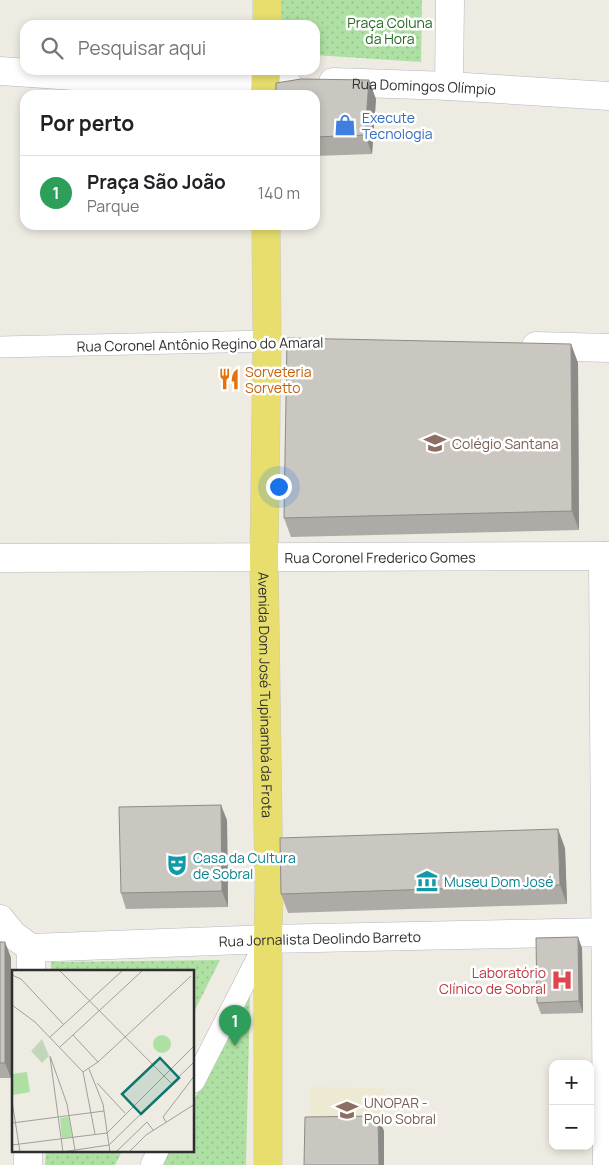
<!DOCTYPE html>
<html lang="pt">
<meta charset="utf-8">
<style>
:root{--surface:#fff;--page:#f2f2f2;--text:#202124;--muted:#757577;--line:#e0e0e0;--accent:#0f766e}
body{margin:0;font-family:Manrope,sans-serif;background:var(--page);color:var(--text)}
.controls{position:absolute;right:15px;bottom:15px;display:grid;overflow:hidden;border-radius:10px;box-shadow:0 2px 8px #0003}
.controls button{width:45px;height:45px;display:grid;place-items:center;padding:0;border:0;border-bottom:1px solid var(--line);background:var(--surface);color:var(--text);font:25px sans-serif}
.you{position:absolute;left:278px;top:486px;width:18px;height:18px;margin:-12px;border:4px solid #fff;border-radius:50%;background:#1a73e8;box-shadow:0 0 0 8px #1a73e833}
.badge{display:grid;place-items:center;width:32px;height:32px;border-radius:50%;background:var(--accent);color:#fff;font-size:16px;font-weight:700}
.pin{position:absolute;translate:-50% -41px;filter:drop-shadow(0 1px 2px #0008)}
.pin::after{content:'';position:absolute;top:26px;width:18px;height:15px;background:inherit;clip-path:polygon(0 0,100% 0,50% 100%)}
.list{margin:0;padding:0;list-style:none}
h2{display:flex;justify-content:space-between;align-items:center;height:65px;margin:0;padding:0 20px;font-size:21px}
h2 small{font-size:16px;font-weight:400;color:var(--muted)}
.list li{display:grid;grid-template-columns:32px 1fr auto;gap:15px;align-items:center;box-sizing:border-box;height:75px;padding:0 20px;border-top:1px solid var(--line)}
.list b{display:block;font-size:19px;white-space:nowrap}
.list p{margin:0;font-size:16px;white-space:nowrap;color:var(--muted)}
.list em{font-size:16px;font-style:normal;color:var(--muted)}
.icon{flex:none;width:28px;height:28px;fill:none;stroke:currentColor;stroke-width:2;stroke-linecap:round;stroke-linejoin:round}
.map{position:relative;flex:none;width:609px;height:1165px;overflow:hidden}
.search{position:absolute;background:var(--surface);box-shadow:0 2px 8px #0003;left:20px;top:20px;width:300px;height:55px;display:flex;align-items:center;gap:12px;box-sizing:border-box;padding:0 18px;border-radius:15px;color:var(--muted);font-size:19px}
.panel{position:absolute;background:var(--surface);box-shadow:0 2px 8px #0003;left:20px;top:90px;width:300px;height:140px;border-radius:15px}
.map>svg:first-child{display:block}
</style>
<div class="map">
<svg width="609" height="1165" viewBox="0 0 609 1165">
<defs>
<pattern id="park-dots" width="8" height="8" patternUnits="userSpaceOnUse" patternTransform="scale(1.25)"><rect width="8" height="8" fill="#aee0a3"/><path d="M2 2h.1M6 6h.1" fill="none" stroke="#96c08d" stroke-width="1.8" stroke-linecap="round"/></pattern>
</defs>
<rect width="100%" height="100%" fill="#eeebe2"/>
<path fill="#eee9d3" d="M310,1087L384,1088V1131L310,1132Z"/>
<path fill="url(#park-dots)" d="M280,0H422L421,62L315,55V25H281Z
M220,960L194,1012V971H51V962Z
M250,992L246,1165H160L167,1151H194V1100Z
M46,1151H122L115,1165H45Z"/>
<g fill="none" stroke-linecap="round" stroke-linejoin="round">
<g stroke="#b5b6c0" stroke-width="22">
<path id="pedestrian" d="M0,347L267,341
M194,1082L267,939
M151,1165L158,1151"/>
</g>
<g stroke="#b5b6c0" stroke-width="29">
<g id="minor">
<path d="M0,71L265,89L288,85"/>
<path id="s1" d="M333,82L449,86L609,96"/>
<path d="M449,86L450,0"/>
<path d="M536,346L609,348"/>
<path d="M603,556L607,1165"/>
<path id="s2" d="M0,558L609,556"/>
</g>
</g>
<g stroke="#b5b6c0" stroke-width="29">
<g id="tertiary">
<path id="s3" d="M31,948L268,939L609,932"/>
</g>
</g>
<g stroke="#b5b6c0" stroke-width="29">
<path id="secondary" d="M0,919L13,935L31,948V971
M28,1165V1151"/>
</g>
<g stroke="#c9c9c9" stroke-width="29">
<g id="primary">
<path d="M267,25V0"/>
<path d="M265,95L266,70"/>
<path id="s4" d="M266,225L267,341L264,558L269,890L268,939V1165"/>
</g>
</g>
<use href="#pedestrian" stroke="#fff" stroke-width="21"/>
<use href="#minor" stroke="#fff" stroke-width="28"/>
<use href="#tertiary" stroke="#fff" stroke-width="28"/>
<use href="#secondary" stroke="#fff" stroke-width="28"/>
<use href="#primary" stroke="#e7de6d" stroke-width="28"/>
</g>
<path fill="#aeaba6" d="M315,95L376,99L372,154L315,156Z
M173,225H234V228L173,226Z
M571,344L578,363L579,530L291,537L284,518Z
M227,820L228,907L126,909L121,893Z
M565,848L567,904L288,913L281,894Z
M0,942H5L11,958V1078H0Z
M582,948L583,1013L541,1014L537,1003Z"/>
<path fill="#8d8b87" d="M369,80L376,99L372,154L365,135Z
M571,344L578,363L579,530L572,511Z
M221,805L227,820L228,907L222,891Z
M558,829L565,848L567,904L560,885Z
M578,937L582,948L583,1013L579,1001Z
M5,942L11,958V1078L5,1063Z
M378,1116L384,1131V1165H379Z"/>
<path fill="#cac7c1" stroke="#8d8b87" d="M301,79L369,80L365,135L315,137V95H276V83Z
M287,338L571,344L572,511L284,518Z
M221,805L222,891L121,893L119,807Z
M558,829L560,885L281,894L280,838Z
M578,937L579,1001L537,1003L536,938Z
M0,942H5V1063H0Z
M378,1116L379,1165H304L305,1117Z"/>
<defs>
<g id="shop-bare" transform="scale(1.725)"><path d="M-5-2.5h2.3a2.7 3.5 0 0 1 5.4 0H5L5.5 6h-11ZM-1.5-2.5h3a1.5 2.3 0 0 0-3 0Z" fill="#3f7fe0" stroke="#fff" stroke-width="2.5" paint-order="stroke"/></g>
<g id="restaurant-bare" transform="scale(1.725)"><path d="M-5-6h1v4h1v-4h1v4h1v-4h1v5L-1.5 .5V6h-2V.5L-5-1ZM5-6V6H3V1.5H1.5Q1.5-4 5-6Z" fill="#e8710a" stroke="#fff" stroke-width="2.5" paint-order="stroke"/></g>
<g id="school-bare" transform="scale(1.725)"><path d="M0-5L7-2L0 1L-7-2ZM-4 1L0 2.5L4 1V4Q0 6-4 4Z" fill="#8d6e63" stroke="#fff" stroke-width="2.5" paint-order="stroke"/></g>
<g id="theatre-bare" transform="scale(1.725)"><path d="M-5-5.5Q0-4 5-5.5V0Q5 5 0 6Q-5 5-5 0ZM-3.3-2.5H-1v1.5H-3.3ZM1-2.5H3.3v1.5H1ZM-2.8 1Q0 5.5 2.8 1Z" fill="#0f9aa8" stroke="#fff" stroke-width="2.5" paint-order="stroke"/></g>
<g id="museum-bare" transform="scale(1.725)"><path d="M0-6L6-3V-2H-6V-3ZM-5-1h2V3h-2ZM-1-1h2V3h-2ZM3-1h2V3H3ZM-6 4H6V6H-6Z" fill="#0f9aa8" stroke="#fff" stroke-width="2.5" paint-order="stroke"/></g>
<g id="hospital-bare" transform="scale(1.725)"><path d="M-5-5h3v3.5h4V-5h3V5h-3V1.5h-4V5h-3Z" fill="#e0444e" stroke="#fff" stroke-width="2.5" paint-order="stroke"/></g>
<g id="university-bare" transform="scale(1.725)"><path d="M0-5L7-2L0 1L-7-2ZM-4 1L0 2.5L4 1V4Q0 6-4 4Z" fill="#8d6e63" stroke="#fff" stroke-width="2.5" paint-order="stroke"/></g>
</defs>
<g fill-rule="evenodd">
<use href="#shop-bare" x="345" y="125"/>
<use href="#restaurant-bare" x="229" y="379"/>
<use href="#school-bare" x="435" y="443"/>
<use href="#theatre-bare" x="177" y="865"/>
<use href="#museum-bare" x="427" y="881"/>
<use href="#hospital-bare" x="562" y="980"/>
<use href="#university-bare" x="347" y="1110"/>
</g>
<g text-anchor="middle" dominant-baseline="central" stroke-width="5" stroke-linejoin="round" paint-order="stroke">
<g font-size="14" fill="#256821" stroke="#fff">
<text x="390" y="22">Praça Coluna<tspan x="390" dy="16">da Hora</tspan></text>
</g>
<g font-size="14" fill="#2e2e2e" stroke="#fff">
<text stroke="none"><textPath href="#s1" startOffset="91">Rua Domingos Olímpio</textPath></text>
<text transform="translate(200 344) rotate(-1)">Rua Coronel Antônio Regino do Amaral</text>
<text stroke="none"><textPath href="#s2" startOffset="380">Rua Coronel Frederico Gomes</textPath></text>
<text stroke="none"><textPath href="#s4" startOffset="470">Avenida Dom José Tupinambá da Frota</textPath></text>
<text stroke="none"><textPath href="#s3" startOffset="289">Rua Jornalista Deolindo Barreto</textPath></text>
</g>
<g font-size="14" fill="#366cbe" stroke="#fff" text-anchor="start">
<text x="362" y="117">Execute<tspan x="362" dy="16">Tecnologia</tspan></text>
</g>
<g font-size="14" fill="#c56008" stroke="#fff" text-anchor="start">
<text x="245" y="371">Sorveteria<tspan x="245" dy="16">Sorvetto</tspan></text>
</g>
<g font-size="14" fill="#785e54" stroke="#fff" text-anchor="start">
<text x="452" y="443">Colégio Santana</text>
<text x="364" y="1102">UNOPAR -<tspan x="364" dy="16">Polo Sobral</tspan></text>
</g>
<g font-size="14" fill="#0d838f" stroke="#fff" text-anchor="start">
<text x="193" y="857">Casa da Cultura<tspan x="193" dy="16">de Sobral</tspan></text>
<text x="444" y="881">Museu Dom José</text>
</g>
<g font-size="14" fill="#be3a42" stroke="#fff" text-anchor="end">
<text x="546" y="972">Laboratório<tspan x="546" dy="16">Clínico de Sobral</tspan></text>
</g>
</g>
<g transform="translate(12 970)">
<rect width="182" height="182" fill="#eeebe2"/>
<path d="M30,69L37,86L30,93L19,81Z" fill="#c4d6ba"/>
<path d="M141 74a9 9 0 1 1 18 0a9 9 0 1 1-18 0ZM15,102L18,122L1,125L0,104ZM57,147L60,167L50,168L48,148Z" fill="#aee0a3"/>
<path fill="none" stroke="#a19f9a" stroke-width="1" d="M48,1L159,113M0,5L9,9L52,55M0,35L23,52L71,102L86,92L61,65M38,67L110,1M48,77L130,1M38,86L55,134L63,180M38,87L51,182M86,92L179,6M77,99L91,134L98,182M71,102L83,164M85,113L113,143M0,131L8,182M154,152L151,147L183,105M0,153L92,141M0,175L95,163L183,75M97,175L183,91M50,182L97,175M104,182L135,152L141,160M117,182L134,165L183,134"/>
<path fill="#0f766e" fill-opacity="0.15" stroke="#0f766e" stroke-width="2.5" d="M148,88L167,108L129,144L110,124Z"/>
<rect width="182" height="182" fill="none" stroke="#2e2e2e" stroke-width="2.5"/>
</g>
</svg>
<div class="controls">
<button>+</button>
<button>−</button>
</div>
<div class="you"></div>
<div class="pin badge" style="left:235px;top:1046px;background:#2e9e5b">1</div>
<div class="search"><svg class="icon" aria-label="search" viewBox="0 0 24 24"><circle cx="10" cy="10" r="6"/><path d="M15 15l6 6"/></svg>Pesquisar aqui</div>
<section class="panel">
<h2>Por perto<small></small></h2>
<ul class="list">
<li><span class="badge" style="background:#2e9e5b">1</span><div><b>Praça São João</b><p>Parque</p></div><em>140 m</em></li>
</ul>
</section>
</div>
